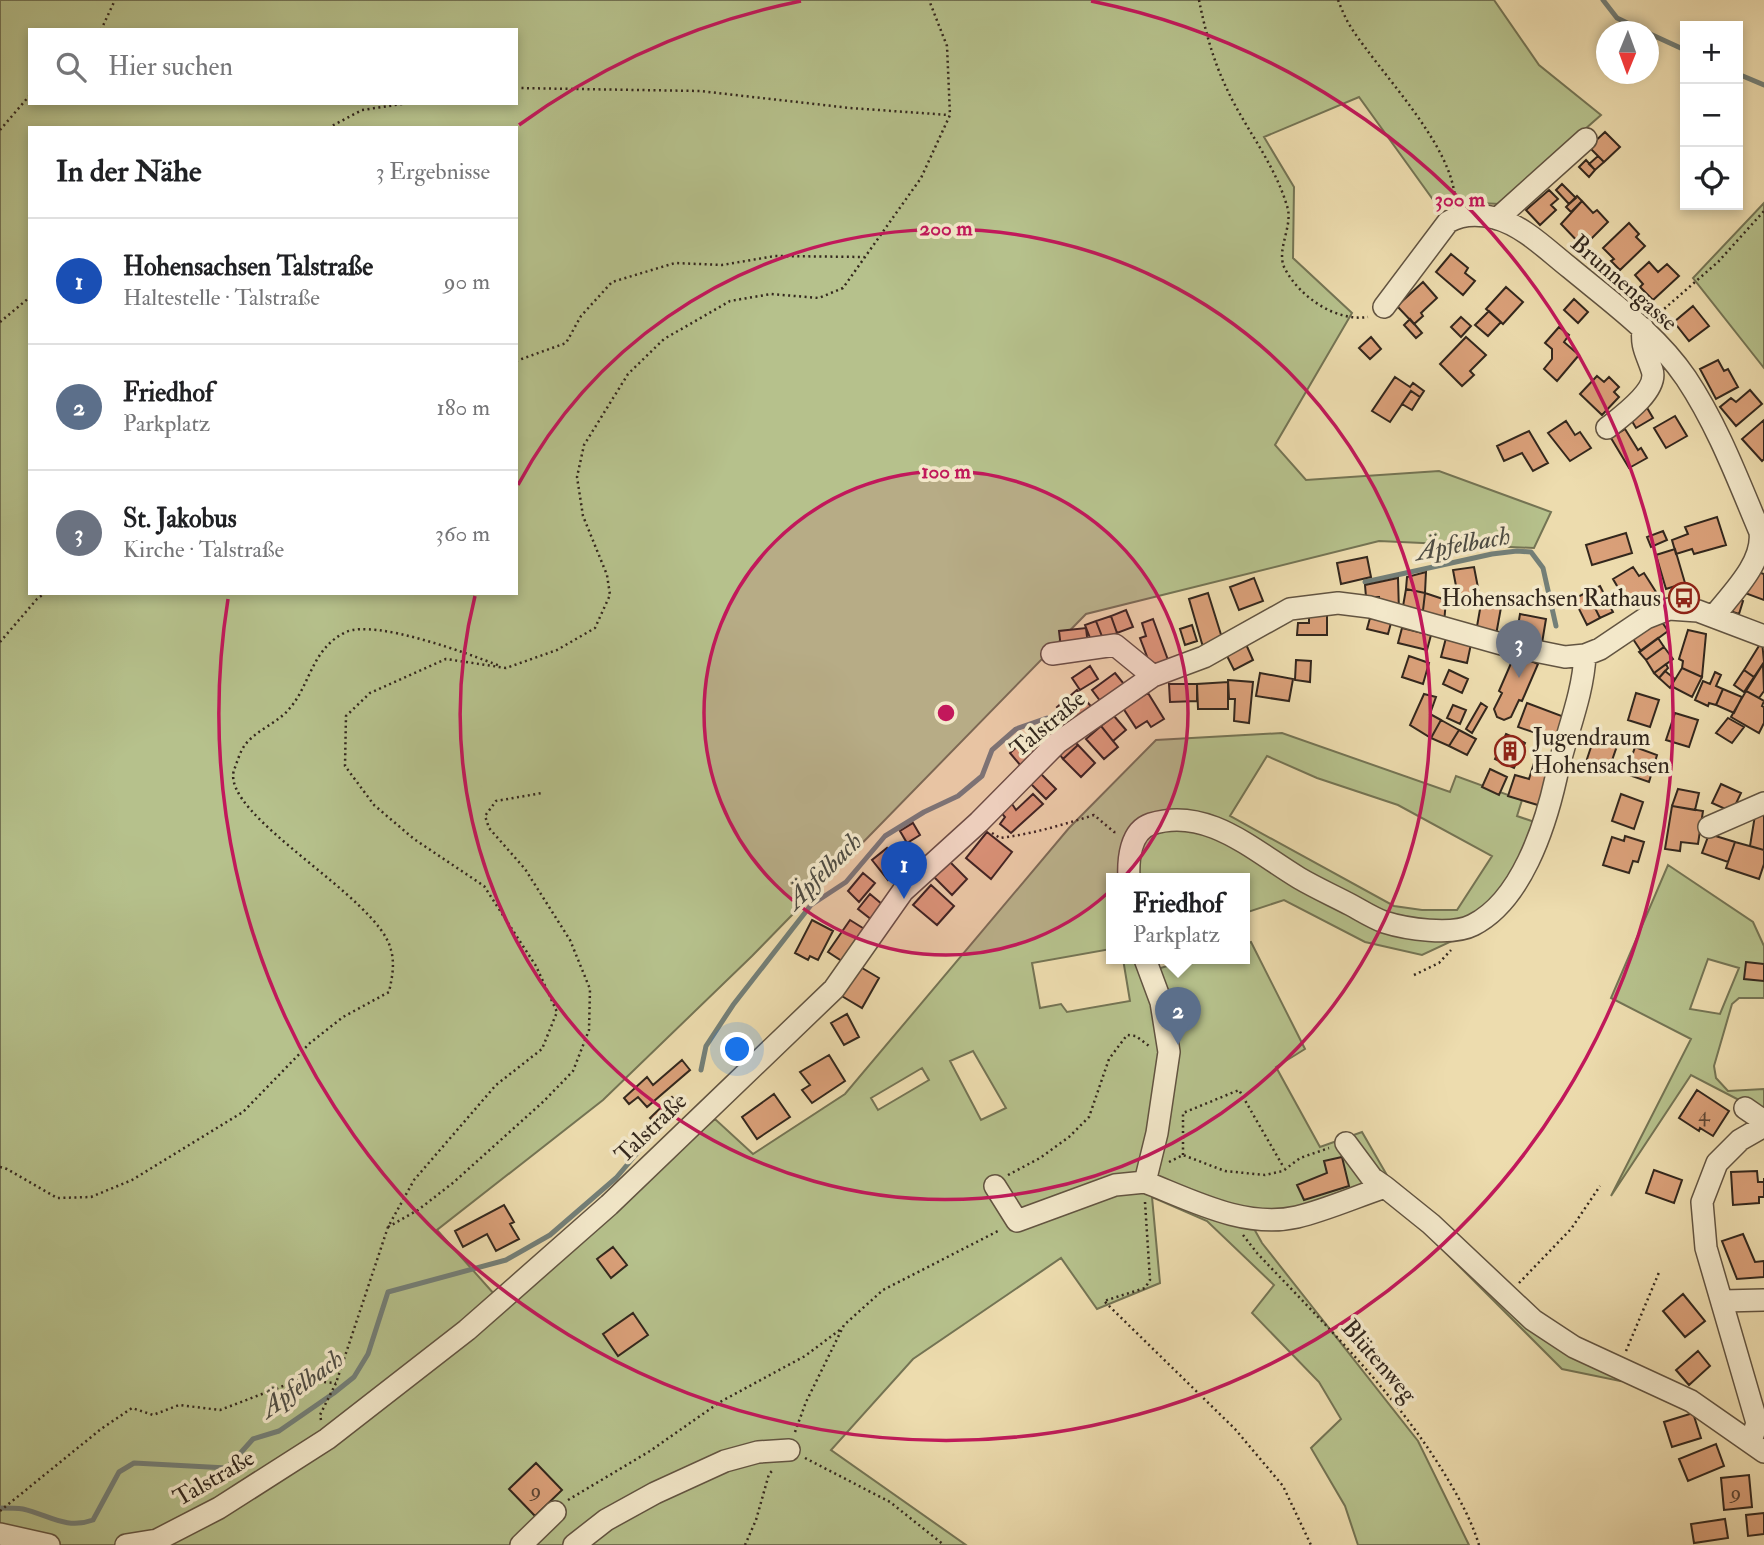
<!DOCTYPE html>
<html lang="de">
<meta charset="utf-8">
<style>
:root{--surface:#fff;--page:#f6f6f6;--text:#202124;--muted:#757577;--line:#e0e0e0;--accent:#1a73e8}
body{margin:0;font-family:"IM FELL Double Pica",serif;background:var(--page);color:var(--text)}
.controls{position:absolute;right:21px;top:21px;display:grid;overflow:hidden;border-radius:0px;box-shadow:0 4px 10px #0003}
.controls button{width:63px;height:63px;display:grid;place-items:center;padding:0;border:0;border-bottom:2px solid var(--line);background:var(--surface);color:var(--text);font:35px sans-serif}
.compass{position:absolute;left:1596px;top:21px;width:63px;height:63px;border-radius:50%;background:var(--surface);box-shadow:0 4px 10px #0003;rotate:181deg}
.you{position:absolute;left:738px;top:1050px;width:24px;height:24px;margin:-18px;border:5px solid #fff;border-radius:50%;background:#1a73e8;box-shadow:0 0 0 10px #1a73e833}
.badge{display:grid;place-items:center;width:46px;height:46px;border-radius:50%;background:var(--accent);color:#fff;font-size:23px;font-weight:700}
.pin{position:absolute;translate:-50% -58px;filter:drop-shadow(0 2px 4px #0008)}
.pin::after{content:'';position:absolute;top:37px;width:24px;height:21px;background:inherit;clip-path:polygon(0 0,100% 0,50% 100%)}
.popup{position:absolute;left:1106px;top:873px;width:144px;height:91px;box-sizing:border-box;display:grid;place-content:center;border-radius:0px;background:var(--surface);filter:drop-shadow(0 2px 5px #0005);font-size:23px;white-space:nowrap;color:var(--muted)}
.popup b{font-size:26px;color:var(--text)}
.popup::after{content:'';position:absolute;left:50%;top:100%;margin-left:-14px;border:14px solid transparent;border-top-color:var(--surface)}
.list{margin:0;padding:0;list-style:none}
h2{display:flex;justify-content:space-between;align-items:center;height:91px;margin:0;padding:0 28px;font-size:30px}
h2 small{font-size:23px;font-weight:400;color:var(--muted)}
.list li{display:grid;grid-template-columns:46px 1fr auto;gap:21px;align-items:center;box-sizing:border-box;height:126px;padding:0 28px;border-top:2px solid var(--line)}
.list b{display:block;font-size:26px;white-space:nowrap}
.list p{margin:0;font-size:23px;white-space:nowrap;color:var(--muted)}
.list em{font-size:23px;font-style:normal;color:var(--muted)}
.icon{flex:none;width:38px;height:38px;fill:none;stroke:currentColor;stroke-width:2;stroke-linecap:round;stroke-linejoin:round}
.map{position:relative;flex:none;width:1764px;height:1545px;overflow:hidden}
.search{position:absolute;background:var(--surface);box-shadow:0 4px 10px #0003;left:28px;top:28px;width:490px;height:77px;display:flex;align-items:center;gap:18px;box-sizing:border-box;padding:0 24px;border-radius:0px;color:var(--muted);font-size:26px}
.panel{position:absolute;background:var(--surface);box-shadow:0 4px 10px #0003;left:28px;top:126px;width:490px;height:469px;border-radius:0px}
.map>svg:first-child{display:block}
</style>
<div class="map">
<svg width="1764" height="1545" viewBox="0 0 1764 1545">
<rect width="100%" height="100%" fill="#eddcae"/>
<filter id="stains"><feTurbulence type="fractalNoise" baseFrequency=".00286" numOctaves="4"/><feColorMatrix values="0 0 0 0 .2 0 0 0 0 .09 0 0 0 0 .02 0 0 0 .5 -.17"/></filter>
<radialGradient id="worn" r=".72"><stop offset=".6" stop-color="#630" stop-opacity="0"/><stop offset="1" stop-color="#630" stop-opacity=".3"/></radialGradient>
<path fill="#b6c18c" stroke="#747454" stroke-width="2" fill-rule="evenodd" d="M0,0H1494L1539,65L1601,115L1500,204L1434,201L1359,97L1264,137L1294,187L1293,258L1352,313L1275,445L1306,480L1439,471L1551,512L1534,548L1379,541L1086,614L752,956L603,1100L437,1230L503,1304L715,1119L753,1154L845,1094L1069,828L1156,740L1282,733L1450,792L1456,776L1522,800L1517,816L1552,828L1467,934L1422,955L1365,942L1284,900L1245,913L1244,879H1112L1111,949L1032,963L1040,1008L1061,1004L1067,1012L1130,1001L1123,959H1154L1157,969L1192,959H1244L1245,944L1251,942L1305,1049L1276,1067L1320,1147L1362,1132L1388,1177L1297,1212L1243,1209L1262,1243L1418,1441L1469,1545H1358L1345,1506L1311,1448L1341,1419L1319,1382L1252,1313L1274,1285L1207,1221L1152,1197L1160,1283L1097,1309L1061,1258L913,1359L831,1450L966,1545H0ZM30,30H516V103H30ZM30,128H516V593H30ZM1267,756L1317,778L1398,805L1492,856L1457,910H1422L1394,906L1230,816ZM973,1051L1006,1108L981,1120L950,1061ZM922,1068L929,1080L878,1110L871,1098Z
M1764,203V368L1693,278Z
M1668,865L1753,922L1764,946V998H1739L1732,1004L1714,1066L1716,1078L1728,1091L1764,1089V1113L1691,1075L1611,1196L1691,1039L1611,998ZM1708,959L1739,968L1720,1014L1690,1009Z
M1427,1234L1618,1375L1620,1381L1562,1369Z"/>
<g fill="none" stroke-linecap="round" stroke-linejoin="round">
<path stroke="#737f78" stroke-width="5" d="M1603,0L1617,18L1646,32
M1648,33L1685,50
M1738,74L1764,85
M1365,582L1492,554L1517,551L1531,552L1543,568L1556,626
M701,1070L706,1046L733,1005L811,905L846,882L885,836L924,812L958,796L982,776L992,750L1016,729L1047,718
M0,1508C7,1508 16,1508 23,1509C49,1515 66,1530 93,1520L119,1472L134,1463L227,1468L253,1439L279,1431L334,1393L354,1377L368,1354L388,1292L506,1260L550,1235L616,1178L655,1132"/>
</g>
<path fill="#daa079" stroke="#33271d" stroke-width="2" d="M1605,132L1620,147L1604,162L1589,147Z
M1598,156L1604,162L1595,170L1589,164Z
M1586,160L1595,170L1589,177L1579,167Z
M1562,184L1576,198L1569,204L1556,190Z
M1549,190L1558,199L1551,205L1556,210L1540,225L1526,210Z
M1577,196L1582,201L1571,212L1566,207Z
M1582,201L1593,213L1597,210L1608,222L1583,247L1561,224Z
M1629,223L1639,234L1636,237L1645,246L1620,270L1611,261L1614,259L1603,248Z
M1451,254L1468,268L1465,273L1475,281L1463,295L1436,272Z
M1649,262L1658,272L1667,264L1679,276L1653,300L1640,287L1643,284L1635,275Z
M1423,282L1437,298L1421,313L1423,316L1414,324L1397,306Z
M1506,287L1523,302L1503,324L1486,309Z
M1574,299L1588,312L1578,323L1564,310Z
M1693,306L1709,326L1689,341L1674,322Z
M1489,311L1501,322L1488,336L1475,325Z
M1461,317L1471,326L1461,337L1451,327Z
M1410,319L1422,333L1416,338L1404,325Z
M1559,327L1569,335L1564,342L1579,355L1557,381L1544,369L1552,359V349L1545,343Z
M1371,337L1381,349L1370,359L1359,348Z
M1466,337L1486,355L1470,371L1474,375L1462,386L1440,364Z
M1718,360L1724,371L1728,369L1738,387L1716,399L1700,369Z
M1597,376L1604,382L1609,377L1619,387L1614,392L1619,397L1602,415L1580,394Z
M1395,377L1410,387L1413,383L1424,391L1420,397L1411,391L1390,422L1372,411Z
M1750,390L1762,404L1736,426L1720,407L1731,398L1736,402Z
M1411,391L1420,397L1412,410L1402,404Z
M1646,406L1653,418L1636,428L1629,416Z
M1675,416L1687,436L1666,448L1654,428Z
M1764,420V459L1762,461L1742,439Z
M1566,421L1575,435L1580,432L1591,448L1570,461L1548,433Z
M1625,429L1638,450L1641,448L1647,458L1629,468L1611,438Z
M1529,431L1548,463L1533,471L1522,453L1504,461L1497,446Z
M1717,517L1726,545L1694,554L1692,549L1676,554L1672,540L1688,534L1685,527Z
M1663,531L1667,540L1651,547L1647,537Z
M1626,533L1632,553L1592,565L1586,545Z
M1675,549L1685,583L1666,589L1656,555Z
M1367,557L1371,577L1341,584L1337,563Z
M1474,567L1480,598L1459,602L1453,570Z
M1633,567L1639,576L1644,573L1656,592L1630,608L1613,579Z
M1426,572L1425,593L1406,589L1407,577Z
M1758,572L1764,574V600L1745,593Z
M1254,578L1263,601L1239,610L1230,587Z
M1398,578L1399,612L1379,608V597H1366L1365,585Z
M1600,586L1613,612L1600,618L1587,592Z
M1406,589L1425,593L1422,619L1402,612Z
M1587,592L1600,618L1587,625L1574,599Z
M1208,593L1223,641L1203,647L1189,599Z
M1425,593L1446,600L1444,623L1422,619Z
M1482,598L1502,602L1496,635L1476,632Z
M1735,598L1743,601L1739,614L1730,611Z
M1126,610L1133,627L1117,633L1111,616Z
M1309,612L1327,613V635H1297L1298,623H1309Z
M1520,614L1546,619L1542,643L1516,638Z
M1111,616L1117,633L1103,639L1096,621Z
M1370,618L1391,623L1388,634L1367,629Z
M1153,619L1168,660L1151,667L1140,638L1146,636L1142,623Z
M1660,619L1668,631L1641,651L1633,639Z
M1096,621L1103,639L1092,643L1085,625Z
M1192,625L1197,641L1185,645L1180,629Z
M1086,628L1088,645L1061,648L1059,631Z
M1402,628L1431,635L1427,650L1398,643Z
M1688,630L1706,634L1702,677L1682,668L1683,661L1679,659Z
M1446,638L1471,644L1467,663L1441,657Z
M1658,638L1664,647L1646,660L1639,652Z
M1762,641L1764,662L1754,677L1744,670Z
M1245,642L1253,660L1234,670L1225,652Z
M1664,647L1673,659L1654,673L1646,660Z
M1515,654L1538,664L1522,701L1519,700L1511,717L1504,720L1497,717L1494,709L1502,693L1499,691Z
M1409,656L1429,663L1423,684L1402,677Z
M1296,660L1311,661L1310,682L1295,680Z
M1666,664L1668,668L1659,678L1654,673Z
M1763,664L1764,691L1759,698L1746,691Z
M1090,666L1098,679L1080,690L1072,678Z
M1682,668L1702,677L1692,697L1671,686Z
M1449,670L1468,679L1462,693L1443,684Z
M1744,670L1754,677L1744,692L1734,685Z
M1665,671L1675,679L1670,688L1659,678Z
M1715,672L1721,675L1716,686L1723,689L1716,705L1709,703L1708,706L1695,700L1703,681L1710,684Z
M1115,673L1124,684L1101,702L1092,690Z
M1260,673L1293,679L1289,701L1256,696Z
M1228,680L1253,682L1249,723L1234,721L1235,699H1229Z
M1228,682V709H1198L1197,684Z
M1169,684H1197V701L1170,702Z
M1723,689L1742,697L1734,713L1716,705Z
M1077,690L1094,710L1074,727L1057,707Z
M1746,691L1764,701L1762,706L1764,707V723L1759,733L1731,717Z
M1148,693L1164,719L1151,727L1147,721L1136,728L1123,708Z
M1636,693L1659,700L1650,727L1628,720Z
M1424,694L1436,697L1430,714L1441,720L1431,738L1410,725Z
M1481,703L1487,707L1472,733L1466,729Z
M1527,703L1567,718L1559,741L1518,727Z
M1453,705L1466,710L1460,724L1447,718Z
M1675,713L1698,720L1689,747L1666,740Z
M1054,716L1065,731L1055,738L1044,722Z
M1114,716L1126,730L1113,741L1101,726Z
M1728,718L1744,727L1732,743L1716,733Z
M1441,720L1459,730L1449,746L1431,738Z
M1101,726L1118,747L1104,759L1086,739Z
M1038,727L1049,741L1021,766L1010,753Z
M1459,730L1476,739L1467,755L1449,746Z
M1506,734L1525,743L1514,768L1495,759Z
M1595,735L1618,743L1609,769L1586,762Z
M1071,738L1078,745L1063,759L1058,752Z
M1078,745L1095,763L1081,777L1063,759Z
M1635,747L1657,755L1649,782L1626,774Z
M1534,763L1553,769L1541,806L1508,796L1515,775L1529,779Z
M1490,769L1507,777L1499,795L1482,787Z
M1039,772L1056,789L1046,799L1029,782Z
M1721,784L1741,793L1732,812L1712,803Z
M1678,789L1699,793L1695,810L1672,806Z
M1033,794L1043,804L1011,833L1000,824L1005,817L998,809L1010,801L1016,810Z
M1621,794L1643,802L1634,829L1612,821Z
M1672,806L1703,811L1698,844L1681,842L1680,851L1665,849Z
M1756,809L1764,811V850L1750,846Z
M913,823L920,835L907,843L900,831Z
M987,832L1012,852L991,879L966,858Z
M1709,834L1735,842L1728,862L1702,853Z
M1625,836L1644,842L1638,862L1633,861L1629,873L1603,865L1612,837L1624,841Z
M1735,842L1764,850V864L1759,879L1726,868Z
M887,848L904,868L888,880L872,860Z
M949,861L967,879L952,895L933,876Z
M863,873L875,883L859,902L848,891Z
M931,885L954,906L937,925L913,905Z
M870,894L883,905L872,920L858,909Z
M812,920L833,931L818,960L810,956L808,960L795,953Z
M850,920L866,930L845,963L828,952Z
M1746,962L1764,964V981L1744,979Z
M857,965L879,978L862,1008L840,995Z
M847,1014L859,1037L844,1045L831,1023Z
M829,1055L845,1081L812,1103L802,1090L810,1085L800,1072Z
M682,1060L690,1070L647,1107L638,1097L629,1104L624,1098L647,1077L653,1085Z
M1697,1090L1729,1111L1713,1136L1700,1128L1699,1131L1679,1118Z
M774,1094L790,1117L757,1139L742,1117Z
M672,1097L682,1107L662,1129L650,1118Z
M1342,1157L1349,1186L1304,1200L1297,1185L1327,1173L1324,1161Z
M1654,1170L1682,1180L1674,1203L1646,1193Z
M1757,1171L1758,1182H1764V1178V1197H1759V1203L1733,1205L1731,1172Z
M504,1205L514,1222L510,1224L519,1239L496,1251L487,1234L463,1247L455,1231Z
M1743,1234L1755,1262L1764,1261V1277L1737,1279L1722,1241Z
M613,1247L627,1265L611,1278L597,1259Z
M1683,1294L1705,1321L1685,1337L1663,1311Z
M633,1313L648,1335L618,1356L603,1334Z
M1698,1351L1710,1366L1689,1385L1676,1370Z
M1693,1413L1701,1438L1672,1447L1664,1422Z
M1716,1444L1724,1466L1688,1481L1679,1459Z
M536,1463L562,1490L535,1516L509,1489Z
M1749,1475L1752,1507L1724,1510L1721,1478Z
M1764,1513V1534L1748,1536L1746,1515Z
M1725,1519L1728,1538L1694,1543L1691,1524Z"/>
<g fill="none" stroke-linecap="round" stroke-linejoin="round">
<g stroke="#625441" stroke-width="24">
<path id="minor" d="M1497,219L1586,139
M1384,307L1448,222C1462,214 1480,214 1495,218C1524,226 1547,250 1570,268C1611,302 1656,334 1686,378C1718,426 1738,480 1760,532C1764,563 1731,594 1714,616
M1607,428C1621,417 1659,390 1652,370C1646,352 1641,347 1643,328
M1052,654L1115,645L1153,676
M1709,827L1764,803
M1129,879C1128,860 1130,831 1151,824C1207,806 1254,851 1299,878C1316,888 1334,896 1351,905C1362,911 1373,918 1384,922C1406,929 1452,936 1473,925C1521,901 1545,827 1556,778C1565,736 1583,697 1585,655
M1145,959L1161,1002L1169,1052L1157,1133L1145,1182C1191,1200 1245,1229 1297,1217C1326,1210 1355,1197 1385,1187L1431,1224L1533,1320L1574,1347L1691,1401L1764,1452
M1745,1108L1764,1121
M1346,1143L1372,1178L1385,1187
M995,1186L1017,1221L1115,1185L1145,1182
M1723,1301L1764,1300
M1751,1441L1757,1423L1706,1248L1702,1202L1717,1163L1740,1140L1764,1126
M0,1534L49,1545
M126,1545L157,1540L219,1508L327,1439L467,1330L609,1205L834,989L903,891L979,822L1057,743L1153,676L1204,657L1290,609L1338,603L1370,607L1505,645L1565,657L1585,655L1600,649L1646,618L1669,609L1698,611L1764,636
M521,1545L555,1512
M574,1545L606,1520L655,1493L725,1461L758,1452L789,1450"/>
</g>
<path stroke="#33271d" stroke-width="2.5" stroke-dasharray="2 3.5" stroke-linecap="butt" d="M1199,0C1205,30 1213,60 1226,87C1244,127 1274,162 1287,206C1294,226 1275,250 1285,269C1300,297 1336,322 1368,317
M1338,0C1342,10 1346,20 1352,29C1382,75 1454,147 1455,201
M101,30L115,0
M516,88L700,91L850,108L949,115
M328,128L362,110L409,103
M0,130L30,95
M1656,316L1718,262L1764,211
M0,322L30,297
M516,361L566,343L581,316L612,282L675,263L722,265L775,256L864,257
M0,642L37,599L45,593
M992,833L1000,838C1032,834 1062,825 1094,815L1114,832H1118
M1414,975L1439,963L1451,950
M1183,1155V1113L1239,1090L1284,1168
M1169,1162L1183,1155L1225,1171L1265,1175L1283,1171L1300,1158L1329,1148
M0,1167L7,1169L57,1198L91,1197L132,1180L243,1112L310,1043L343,1017L389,992C392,978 395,964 391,950C379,897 220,816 234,770C237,763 240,751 245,745C256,730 278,723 290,708C310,685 312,648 346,632C376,619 469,654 500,666
M1008,1175L1040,1158L1069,1137L1089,1117L1109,1059L1127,1035L1136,1036L1149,1046
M1145,1202L1150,1280L1145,1288L1104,1301L1235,1429L1283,1486L1311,1545
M388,1227L418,1210L454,1182L544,1101L573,1071L589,1030L590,989L570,940L525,869L489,828L485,816L496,801L542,793
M1243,1235L1257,1253C1323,1323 1394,1391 1444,1473C1458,1496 1471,1519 1479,1545
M1519,1283L1571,1229L1600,1186
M1626,1351L1660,1270
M321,1420L320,1415L336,1383L388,1227L414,1180L496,1085L542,1049L557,1012L536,966L484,886L414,839L374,805L345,766L346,716L370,693L446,659L506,668L557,650L595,628L610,595L607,575L583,516L577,477L584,445L628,374L664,339L730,301L771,294L819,298L843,288L921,178L950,115L947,46L929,0
M795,1432L806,1402L844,1325L883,1290L1000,1230
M805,1458L890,1502L944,1545
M568,1500L650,1451L720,1402L805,1356L841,1329
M0,1511L101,1429L132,1408L153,1415L179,1405L220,1410L299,1380L336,1383
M745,1545L756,1520L769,1474L773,1470"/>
<use href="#minor" stroke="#f3e8ca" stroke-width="21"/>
</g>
<circle cx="946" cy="713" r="242" fill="#c2185b" fill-opacity=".12"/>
<g fill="none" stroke="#c2185b" stroke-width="3.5">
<circle cx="946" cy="713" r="242"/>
<path d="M518 485A485 485 0 1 1 475 596"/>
<path d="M519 125A727 727 0 0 1 801 1M1091 1A727 727 0 1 1 228 599"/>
</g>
<defs>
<g id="bus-ring" transform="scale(1.575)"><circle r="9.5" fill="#f3e8ca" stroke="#8f2418" stroke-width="1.5"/><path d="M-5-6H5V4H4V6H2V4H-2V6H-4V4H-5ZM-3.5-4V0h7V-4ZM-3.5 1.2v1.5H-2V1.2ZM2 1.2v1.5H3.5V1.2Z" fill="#8f2418"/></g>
<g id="building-ring" transform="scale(1.575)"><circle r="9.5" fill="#f3e8ca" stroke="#8f2418" stroke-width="1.5"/><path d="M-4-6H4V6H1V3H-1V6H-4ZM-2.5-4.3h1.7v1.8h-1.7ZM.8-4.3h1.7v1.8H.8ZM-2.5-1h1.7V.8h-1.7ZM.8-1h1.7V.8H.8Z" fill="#8f2418"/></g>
</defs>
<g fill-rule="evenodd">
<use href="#bus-ring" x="1684" y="598"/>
<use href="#building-ring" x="1510" y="751"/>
</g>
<g text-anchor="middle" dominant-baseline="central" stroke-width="7" stroke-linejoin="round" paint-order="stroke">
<g font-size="21" fill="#5d4534">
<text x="1704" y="1114">4</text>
<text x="536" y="1490">9</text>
<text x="1736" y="1492">9</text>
</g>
<g font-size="24" fill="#33271d" stroke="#f3e8ca">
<text transform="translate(1624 283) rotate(41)">Brunnengasse</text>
<text transform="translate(1048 724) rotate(-40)">Talstraße</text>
<text transform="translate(651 1128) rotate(-44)">Talstraße</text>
<text transform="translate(1379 1361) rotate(49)">Blütenweg</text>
<text transform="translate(214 1478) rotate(-30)">Talstraße</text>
</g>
<g font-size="24" fill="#33271d" stroke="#f3e8ca" text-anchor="end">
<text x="1661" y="598">Hohensachsen Rathaus</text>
<text x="1533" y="737" text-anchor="start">Jugendraum<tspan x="1533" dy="28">Hohensachsen</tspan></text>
</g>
<g font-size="26" font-style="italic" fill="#4e4c43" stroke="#f3e8ca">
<text transform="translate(1463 544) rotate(-10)">Äpfelbach</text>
<text transform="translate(824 871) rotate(-45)">Äpfelbach</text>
<text transform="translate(302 1384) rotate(-36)">Äpfelbach</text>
</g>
</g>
<circle cx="946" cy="713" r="10" fill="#c2185b" stroke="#f3e8ca" stroke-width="3.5"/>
<g font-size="21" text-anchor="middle" font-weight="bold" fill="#c2185b" stroke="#f3e8ca" stroke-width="7" stroke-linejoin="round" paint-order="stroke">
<text x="1460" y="206">300 m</text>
<text x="946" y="235">200 m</text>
<text x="946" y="478">100 m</text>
</g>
<rect width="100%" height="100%" filter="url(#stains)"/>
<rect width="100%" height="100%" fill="url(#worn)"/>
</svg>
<div class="controls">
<button>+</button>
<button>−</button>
<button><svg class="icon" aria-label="locate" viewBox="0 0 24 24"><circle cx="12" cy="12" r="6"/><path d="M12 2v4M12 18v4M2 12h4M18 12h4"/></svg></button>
</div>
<svg class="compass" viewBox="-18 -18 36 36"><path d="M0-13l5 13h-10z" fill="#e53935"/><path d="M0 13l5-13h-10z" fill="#757577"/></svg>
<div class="you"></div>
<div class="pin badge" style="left:904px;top:899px;background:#1a4fb4">1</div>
<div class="pin badge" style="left:1178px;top:1045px;background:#5c6f8a">2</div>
<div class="popup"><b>Friedhof</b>Parkplatz</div>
<div class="pin badge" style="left:1519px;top:678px;background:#6b7280">3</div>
<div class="search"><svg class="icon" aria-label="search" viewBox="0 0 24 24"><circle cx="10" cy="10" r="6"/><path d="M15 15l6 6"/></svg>Hier suchen</div>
<section class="panel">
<h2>In der Nähe<small>3 Ergebnisse</small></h2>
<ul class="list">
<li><span class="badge" style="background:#1a4fb4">1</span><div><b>Hohensachsen Talstraße</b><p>Haltestelle · Talstraße</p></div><em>90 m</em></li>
<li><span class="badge" style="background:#5c6f8a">2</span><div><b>Friedhof</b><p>Parkplatz</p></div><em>180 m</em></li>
<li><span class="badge" style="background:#6b7280">3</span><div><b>St. Jakobus</b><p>Kirche · Talstraße</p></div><em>360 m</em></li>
</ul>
</section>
</div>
